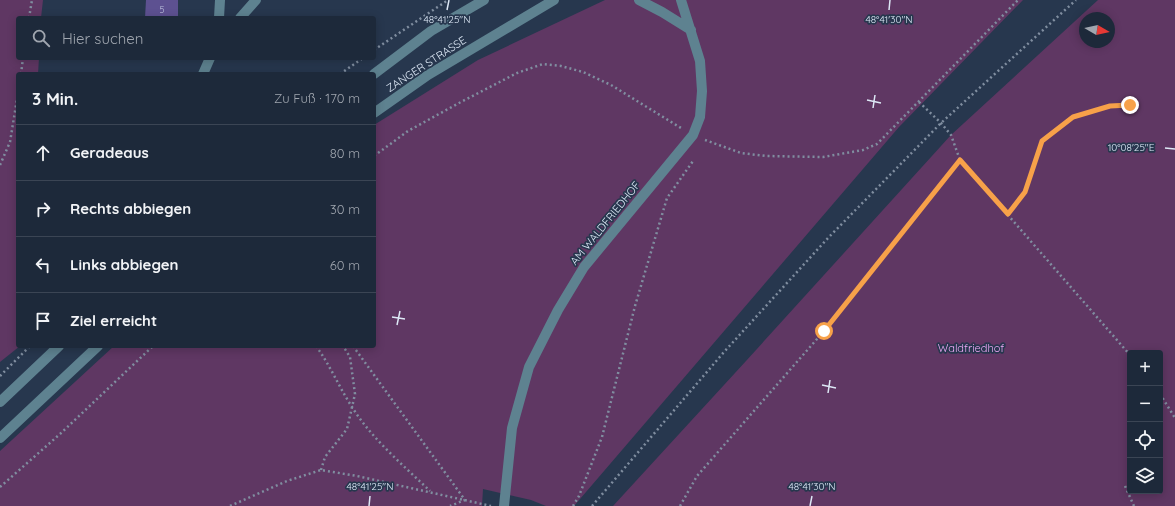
<!DOCTYPE html>
<html lang="de">
<meta charset="utf-8">
<style>
:root{--surface:#1d293a;--page:#253142;--text:#f1f3f6;--muted:#a0a6af;--line:#3b4554}
body{margin:0;font-family:Quicksand,sans-serif;background:var(--page);color:var(--text)}
.controls{position:absolute;right:12px;bottom:12px;display:grid;overflow:hidden;border-radius:4px;box-shadow:0 2px 10px #0003}
.controls button{width:36px;height:36px;display:grid;place-items:center;padding:0;border:0;border-bottom:1px solid var(--line);background:var(--surface);color:var(--text);font:20px sans-serif}
.compass{position:absolute;left:1079px;top:12px;width:36px;height:36px;border-radius:50%;background:var(--surface);box-shadow:0 2px 10px #0003;rotate:99deg}
.stop{position:absolute;width:12px;height:12px;margin:-9px;border:3px solid #f7a149;border-radius:50%;background:#fff}
.stop.end{background:#f7a149;border-color:#fff;box-shadow:0 1px 4px #0008}
.list{margin:0;padding:0;list-style:none}
h2{display:flex;justify-content:space-between;align-items:center;height:52px;margin:0;padding:0 16px;font-size:17px}
h2 small{font-size:13px;font-weight:400;color:var(--muted)}
.list li{display:grid;grid-template-columns:26px 1fr auto;gap:12px;align-items:center;box-sizing:border-box;height:56px;padding:0 16px;border-top:1px solid var(--line)}
.list b{display:block;font-size:15px;white-space:nowrap}
.list em{font-size:13px;font-style:normal;color:var(--muted)}
.icon{flex:none;width:22px;height:22px;fill:none;stroke:currentColor;stroke-width:2;stroke-linecap:round;stroke-linejoin:round}
.map{position:relative;flex:none;width:1175px;height:506px;overflow:hidden}
.search{position:absolute;background:var(--surface);box-shadow:0 2px 10px #0003;left:16px;top:16px;width:360px;height:44px;display:flex;align-items:center;gap:10px;box-sizing:border-box;padding:0 14px;border-radius:4px;color:var(--muted);font-size:15px}
.panel{position:absolute;background:var(--surface);box-shadow:0 2px 10px #0003;left:16px;top:72px;width:360px;height:276px;border-radius:4px}
.map>svg:first-child{display:block}
</style>
<div class="map">
<svg width="1175" height="506" viewBox="0 0 1175 506">
<rect width="100%" height="100%" fill="#27374e"/>
<path fill="#5f3763" fill-rule="evenodd" d="M0,0H43L41,18H18V58H39L38,74H18V346H20L0,362Z
M605,0H1023L899,127L574,506H546L531,500L483,489L482,506H0V451L114,346H374V125L478,60Z
M1098,0H1175V506H613L746,361L951,135ZM1085,18H1109V42H1085ZM1130,353H1160V491H1130Z"/>
<path fill="#5d5191" d="M146,0H178V18H145Z"/>
<g fill="none" stroke-linecap="round" stroke-linejoin="round">
<path stroke="#808ea0" stroke-width="2.5" stroke-dasharray="2 3" stroke-linecap="butt" d="M29,18L32,0
M374,50L448,0
M21,74L23,58
M340,74L363,58
M919,102L941,123L951,135L960,160L1130,355
M705,140L741,153L766,156L823,157L863,150L877,144L1018,0
M374,156L408,131L459,103L517,73L543,64L561,66L583,72L611,85L681,128
M0,165L10,142L18,93
M1008,214L1025,192L1042,141L1073,117L1110,106L1130,105
M316,346C330,365 339,387 352,407C372,439 403,465 430,491
M353,346L465,500L450,506
M0,376L30,346
M1160,394L1175,418
M321,470L325,457L347,429L355,394L350,357L343,346
M1125,486L1134,506
M0,487L60,434L153,346
M230,506L287,481L321,470L357,476L491,506
M573,506L579,496L602,437L635,306L667,198L693,161
M592,506L724,352L828,238L941,123L1076,0
M680,506L697,476L824,331L960,160"/>
<path stroke="#5e8290" stroke-width="10" d="M639,0L662,12L691,30
M219,18L220,0
M240,18L256,0
M203,74L210,58
M374,74L431,31L484,0
M374,113L428,75L554,0
M0,402L59,346
M0,438L98,346
M504,506L512,428L529,367L558,310L584,267L693,135L700,117L702,91L700,61L681,0"/>
</g>
<g fill="none" stroke-linecap="round" stroke-linejoin="round">
<path stroke="#f7a149" stroke-width="5" d="M824,331L960,160L1008,214L1025,192L1042,141L1073,117L1110,106L1130,105"/>
</g>
<path fill="none" stroke="#dde8f6" stroke-width="1.5" d="M447,10L449,0M889,10L890,0M867,100L881,103M873,108L875,95M1165,148L1175,149M392,317L405,319M397,325L400,311M822,385L836,388M828,393L830,380M369,506L370,496M810,506L812,496"/>
<g text-anchor="middle" dominant-baseline="central" stroke-width="3.5" stroke-linejoin="round" paint-order="stroke">
<g font-size="9" fill="#bdc2dd">
<text x="162" y="9">5</text>
</g>
<g font-size="11" fill="#dde8f6" stroke="#27374e">
<text transform="translate(426 64) rotate(-33)">ZANGER STRASSE</text>
<text transform="translate(605 223) rotate(-51)">AM WALDFRIEDHOF</text>
</g>
<g font-size="11" fill="#f3abfa" stroke="#27374e">
<text x="971" y="348">Waldfriedhof</text>
</g>
</g>
<g font-size="10" text-anchor="middle" fill="#dde8f6" stroke="#27374e" stroke-width="3.5" stroke-linejoin="round" paint-order="stroke">
<text x="447" y="23">48°41'25"N</text>
<text x="889" y="23">48°41'30"N</text>
<text x="1131" y="151">10°08'25"E</text>
<text x="370" y="490">48°41'25"N</text>
<text x="812" y="490">48°41'30"N</text>
</g>
</svg>
<div class="controls">
<button>+</button>
<button>−</button>
<button><svg class="icon" aria-label="locate" viewBox="0 0 24 24"><circle cx="12" cy="12" r="6"/><path d="M12 2v4M12 18v4M2 12h4M18 12h4"/></svg></button>
<button><svg class="icon" aria-label="layers" viewBox="0 0 24 24"><path d="M12 4l9 5-9 5-9-5zM3 14l9 5 9-5"/></svg></button>
</div>
<svg class="compass" viewBox="-18 -18 36 36"><path d="M0-13l5 13h-10z" fill="#e53935"/><path d="M0 13l5-13h-10z" fill="#a0a6af"/></svg>
<div class="stop" style="left:824px;top:331px"></div>
<div class="stop end" style="left:1130px;top:105px"></div>
<div class="search"><svg class="icon" aria-label="search" viewBox="0 0 24 24"><circle cx="10" cy="10" r="6"/><path d="M15 15l6 6"/></svg>Hier suchen</div>
<section class="panel">
<h2>3 Min.<small>Zu Fuß · 170 m</small></h2>
<ul class="list">
<li><svg class="icon" aria-label="ahead" viewBox="0 0 24 24"><path d="M12 20V5M6 11l6-6 6 6"/></svg><div><b>Geradeaus</b></div><em>80 m</em></li>
<li><svg class="icon" aria-label="right" viewBox="0 0 24 24"><path d="M7 20v-9h11M14 6l5 5-5 5"/></svg><div><b>Rechts abbiegen</b></div><em>30 m</em></li>
<li><svg class="icon" aria-label="left" viewBox="0 0 24 24"><path d="M17 20v-9H6M10 6l-5 5 5 5"/></svg><div><b>Links abbiegen</b></div><em>60 m</em></li>
<li><svg class="icon" aria-label="arrive" viewBox="0 0 24 24"><path d="M6 21V4h12l-3 4 3 4H6"/></svg><div><b>Ziel erreicht</b></div></li>
</ul>
</section>
</div>
